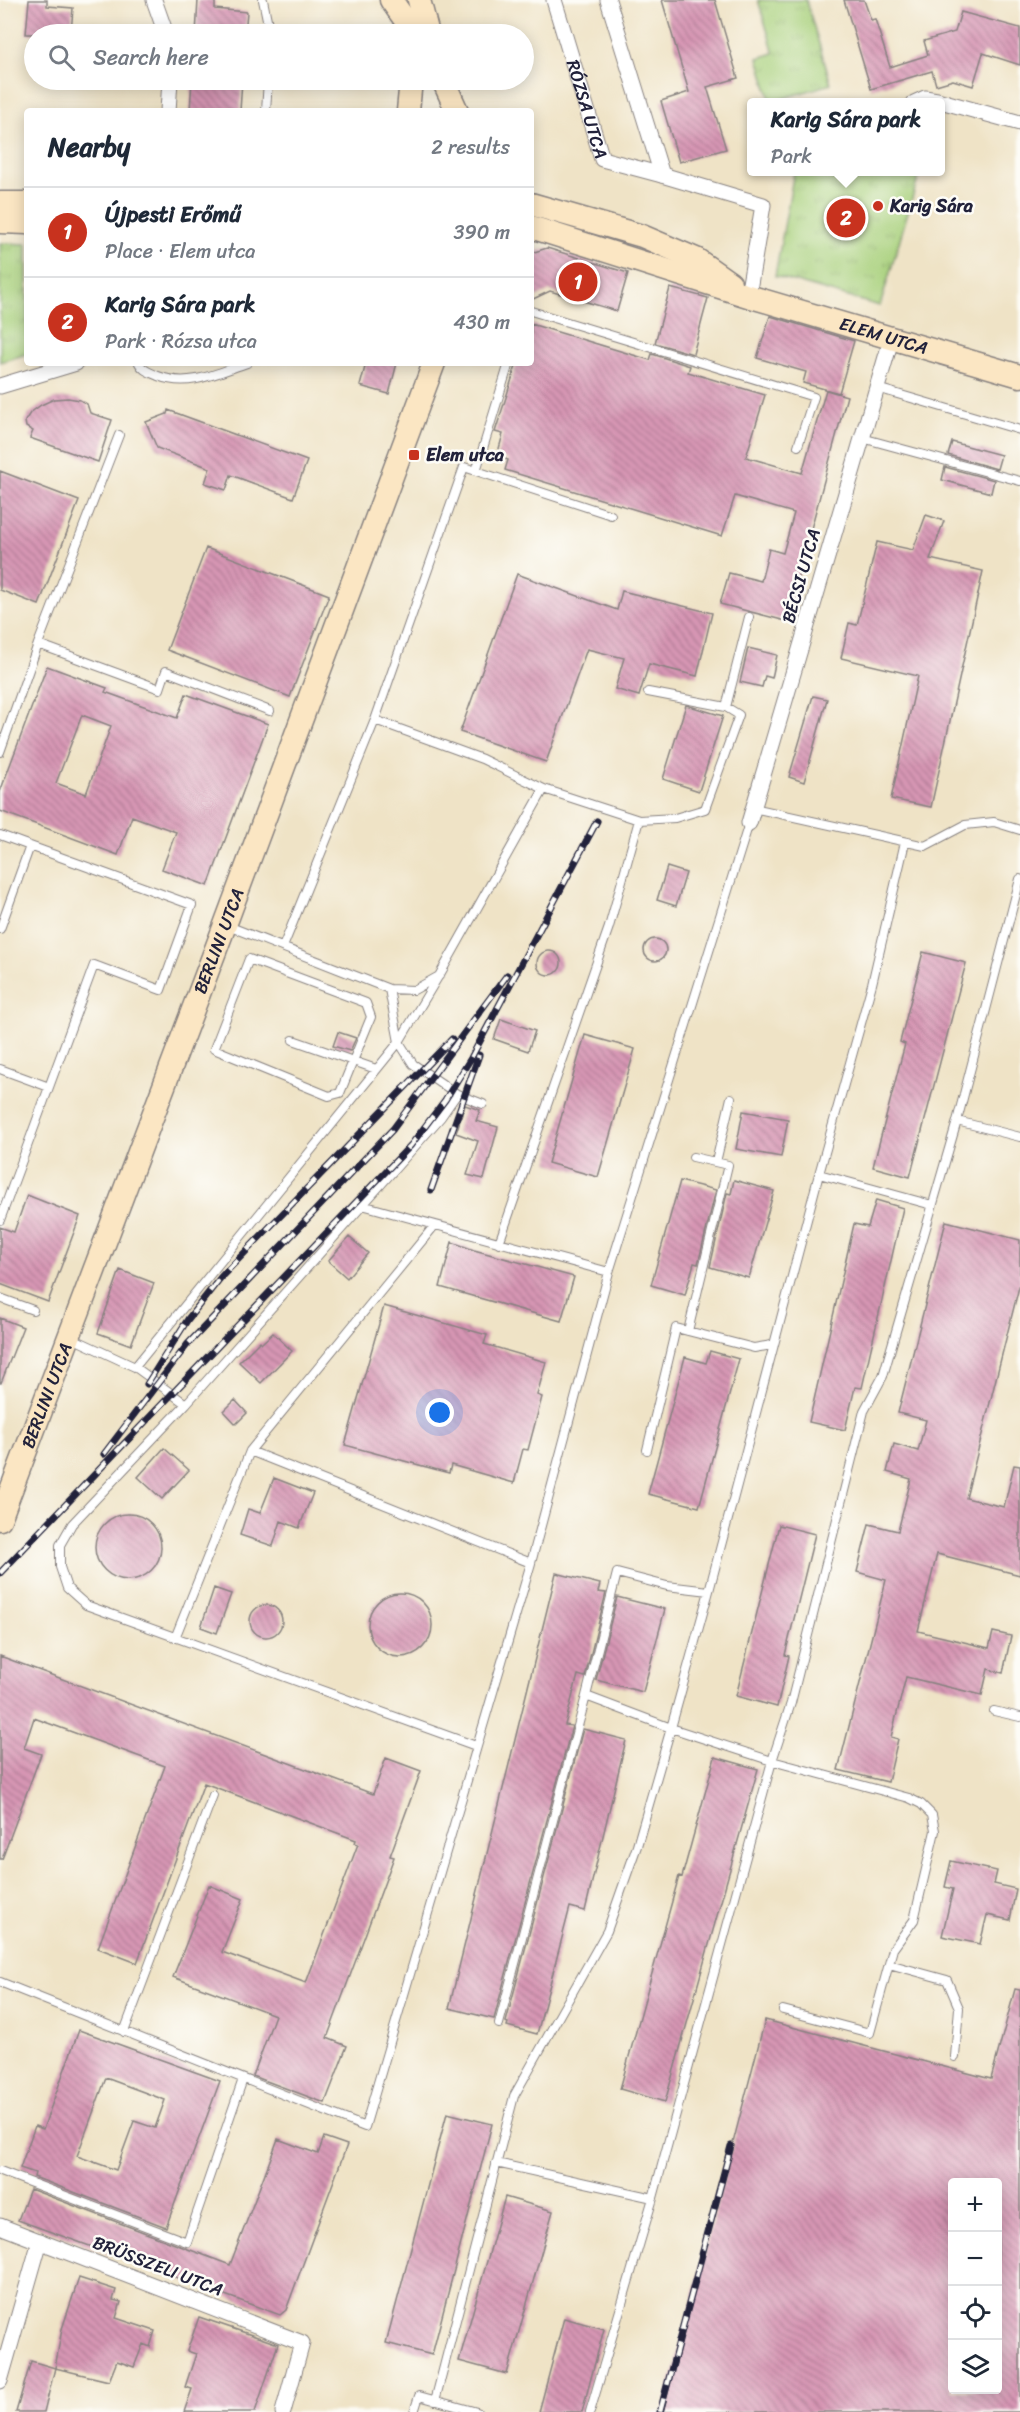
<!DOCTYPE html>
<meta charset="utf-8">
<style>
:root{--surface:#fff;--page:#f2f2f3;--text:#1f2937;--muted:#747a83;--line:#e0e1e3;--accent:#c8321e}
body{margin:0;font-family:Sriracha,sans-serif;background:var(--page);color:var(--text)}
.controls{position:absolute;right:18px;bottom:18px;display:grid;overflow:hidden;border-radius:6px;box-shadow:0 3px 15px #0003}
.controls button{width:54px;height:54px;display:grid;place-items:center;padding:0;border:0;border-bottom:2px solid var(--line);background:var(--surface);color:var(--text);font:30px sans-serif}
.you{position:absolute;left:440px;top:1413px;width:21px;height:21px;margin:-15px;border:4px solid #fff;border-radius:50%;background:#1a73e8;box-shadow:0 0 0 9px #1a73e833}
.badge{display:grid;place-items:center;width:39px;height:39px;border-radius:50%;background:var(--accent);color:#fff;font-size:20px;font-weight:700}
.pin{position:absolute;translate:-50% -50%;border:3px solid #fff;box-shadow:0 2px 6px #0006}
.popup{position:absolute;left:747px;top:98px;width:198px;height:78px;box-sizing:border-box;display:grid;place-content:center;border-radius:6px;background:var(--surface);filter:drop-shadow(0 2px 4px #0005);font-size:20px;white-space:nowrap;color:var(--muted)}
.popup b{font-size:22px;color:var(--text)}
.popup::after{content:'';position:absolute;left:50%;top:100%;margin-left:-12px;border:12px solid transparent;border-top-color:var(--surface)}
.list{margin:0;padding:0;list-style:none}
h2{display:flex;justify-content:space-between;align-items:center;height:78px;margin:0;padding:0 24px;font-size:26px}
h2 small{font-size:20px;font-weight:400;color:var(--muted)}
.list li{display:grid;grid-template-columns:39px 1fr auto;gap:18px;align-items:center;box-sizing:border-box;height:90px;padding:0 24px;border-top:2px solid var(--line)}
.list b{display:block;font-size:22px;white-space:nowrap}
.list p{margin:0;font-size:20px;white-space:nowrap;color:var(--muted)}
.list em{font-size:20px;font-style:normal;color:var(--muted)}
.icon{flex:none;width:33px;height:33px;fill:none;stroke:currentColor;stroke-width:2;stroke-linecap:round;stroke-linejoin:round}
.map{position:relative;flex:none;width:1020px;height:2412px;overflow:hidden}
.search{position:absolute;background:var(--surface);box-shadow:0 3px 15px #0003;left:24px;top:24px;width:510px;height:66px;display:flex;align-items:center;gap:15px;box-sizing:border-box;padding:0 21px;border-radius:33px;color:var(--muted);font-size:22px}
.panel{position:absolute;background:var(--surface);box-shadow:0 3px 15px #0003;left:24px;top:108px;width:510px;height:258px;border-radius:6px}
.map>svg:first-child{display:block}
</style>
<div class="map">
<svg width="1020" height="2412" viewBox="0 0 1020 2412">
<defs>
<pattern id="park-tufts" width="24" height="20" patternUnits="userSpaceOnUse" patternTransform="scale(1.5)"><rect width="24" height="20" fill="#a8d07b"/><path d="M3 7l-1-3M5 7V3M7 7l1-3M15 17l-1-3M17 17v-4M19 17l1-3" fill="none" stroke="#90b26b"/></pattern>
<pattern id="building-back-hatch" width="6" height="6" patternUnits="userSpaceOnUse" patternTransform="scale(1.5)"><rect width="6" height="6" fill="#d796b4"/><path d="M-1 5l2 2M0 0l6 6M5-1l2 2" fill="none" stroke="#ae7a94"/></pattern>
</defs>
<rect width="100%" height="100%" fill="#fdfcf7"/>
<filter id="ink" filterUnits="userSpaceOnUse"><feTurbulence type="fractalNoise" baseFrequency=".0167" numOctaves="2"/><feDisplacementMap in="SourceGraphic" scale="12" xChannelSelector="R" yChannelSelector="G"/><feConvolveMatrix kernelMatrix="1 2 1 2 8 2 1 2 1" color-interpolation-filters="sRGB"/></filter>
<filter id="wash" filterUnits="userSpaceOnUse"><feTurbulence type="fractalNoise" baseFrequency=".008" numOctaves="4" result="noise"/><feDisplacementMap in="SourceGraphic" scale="24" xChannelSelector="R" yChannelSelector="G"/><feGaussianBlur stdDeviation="1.35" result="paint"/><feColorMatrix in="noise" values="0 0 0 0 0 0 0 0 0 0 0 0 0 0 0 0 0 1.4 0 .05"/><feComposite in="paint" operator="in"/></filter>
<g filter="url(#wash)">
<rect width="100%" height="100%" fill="#efe3c6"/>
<path fill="url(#park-tufts)" stroke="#65795b" stroke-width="1.5" d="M758,0H806L831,84L771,102L758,58L774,53Z
M794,172H920L880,306L775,276Z
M0,243L27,244V354L0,362Z"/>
<g id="blocks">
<path fill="url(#building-back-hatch)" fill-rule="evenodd" d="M29,0H47V6L73,8L71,34H26Z
M198,0H215V9L247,12L245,34H196Z
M662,0H715L738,78L707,87L726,149L679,162L661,101L689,92Z
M844,0H864L871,20L875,19L890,67L928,55L924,41L955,32L961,12L1020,28V65L983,53L973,86L953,80L936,85L932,71L871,89Z
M192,80H242L240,111H190Z
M547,248L628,273L617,311L550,291L531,300V253Z
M670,288L708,298L693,354L655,343Z
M770,316L854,341L839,393L803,383L806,372L757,358Z
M531,324L650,360L652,354L690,366L688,372L765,395L746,457L802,473L826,390L847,396L786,621L720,604L729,573L761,581L769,549L783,553L794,513L735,496L722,536L505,470L508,460L497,456L503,434L495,432L517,363H531Z
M366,363H397L389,394L360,386Z
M68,398L80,400L87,404L90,413L112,420L98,462L30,438L33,431L26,427L25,421L30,413L41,405L54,399Z
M168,410L307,461L293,498L231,475L226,490L205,483L210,468L157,448L146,422L167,414Z
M952,442L1001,455L997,469L948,455Z
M945,467L994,480L991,493L942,480Z
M0,471L79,501L39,605L0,590Z
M926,515L944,521L930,559L983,571L931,807L891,799L918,676L841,658L849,623L857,625L877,542L913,550Z
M206,548L329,595L290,697L167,650Z
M517,574L617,610L622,591L712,613L697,676L649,664L639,696L615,689L624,658L587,649L546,762L460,732Z
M748,648L777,655L772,678L765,676L762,687L740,682Z
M47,666L107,688L105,692L177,718L186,694L268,724L208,886L162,869L176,832L132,816L118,855L0,811V792ZM82,715L111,726L86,794L56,783Z
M813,696L827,699L804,782L789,777Z
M686,705L723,716L699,791L663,779Z
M667,867L686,873L676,906L657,900Z
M644 950a11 11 0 1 1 22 0a11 11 0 1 1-22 0Z
M537 963a12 12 0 1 1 24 0a12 12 0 1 1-24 0Z
M923,952L966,963L910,1177L873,1167L905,1044L900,1042Z
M501,1019L535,1031L528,1051L494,1039Z
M338,1032L356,1038L350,1051L333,1046Z
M585,1035L635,1049L598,1177L548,1163Z
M465,1105L480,1110L476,1121L498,1127L484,1179L467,1175L478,1141L456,1133Z
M743,1111L788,1119L781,1157L736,1149Z
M734,1180L774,1191L749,1278L710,1267L727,1193L731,1194Z
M680,1181L716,1190L698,1264L694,1263L685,1295L651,1285Z
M27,1195L80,1216L48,1302L0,1284V1227L14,1232Z
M876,1200L903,1208L862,1388L855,1387L845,1430L809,1422L854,1224L868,1227Z
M946,1221L1020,1240V1283L966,1498L1004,1507L1014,1465L1020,1466V1575L937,1554L918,1631L989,1648L993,1632L1011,1636L1003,1673L988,1669L982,1695L906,1677L891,1737L898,1739L888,1782L838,1770L886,1580L857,1572L869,1524L898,1531L911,1479L887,1472L894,1444L918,1451L926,1420L898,1413Z
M349,1237L368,1253L347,1278L328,1261Z
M452,1242L474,1250L574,1277L561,1321L440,1287Z
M120,1270L154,1283L131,1345L98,1333Z
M384,1306L487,1335L484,1344L546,1362L537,1395L542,1397L528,1450L523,1449L514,1483L451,1465L449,1473L345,1445Z
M0,1318L23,1327L1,1383H0Z
M273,1333L292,1351L261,1383L239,1362L260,1341L262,1343Z
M710,1351L739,1359L699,1507L648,1494L685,1357L706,1363Z
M235,1400L247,1413L236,1424L224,1411Z
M164,1448L189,1470L162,1499L138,1477Z
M274,1478L313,1493L299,1528L281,1521L273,1546L240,1535L248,1509L260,1513Z
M95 1547a33 33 0 1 1 66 0a33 33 0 1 1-66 0Z
M779,1525L815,1534L785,1655L789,1656L777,1707L736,1696Z
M556,1573L600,1584L598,1592L606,1593L585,1677L578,1675L565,1725L572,1726L494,2019L449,2008Z
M214,1588L231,1594L217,1633L201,1627Z
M368 1625a32 32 0 1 1 64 0a32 32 0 1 1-64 0Z
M617,1597L665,1609L643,1692L596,1680Z
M250 1621a16 16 0 1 1 32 0a16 16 0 1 1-32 0Z
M0,1656L373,1794L386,1758L421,1771L390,1856L394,1857L327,2038L347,2046L325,2103L253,2076L275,2015L173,1977L209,1885L243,1899L222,1952L306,1983L358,1844L355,1843L356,1840L204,1783L137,1963L98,1948L165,1766L34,1718L24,1748L41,1754L2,1859H0Z
M583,1729L626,1740L585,1911L570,1907L537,2034L507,2026L508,2023L506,2022Z
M715,1757L758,1769L665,2102L620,2089L679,1876L682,1877Z
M951,1861L997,1871L994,1884L1016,1889L1010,1920L987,1915L980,1944L942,1936L953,1889L945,1887Z
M1015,1989L1020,1990V2412H663L765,2020L991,2079ZM952,2182H998V2390H952Z
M79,2030L220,2081L166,2227L34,2177L35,2173L20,2168L35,2126L43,2129ZM106,2078L165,2100L155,2128L134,2121L116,2170L77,2156Z
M447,2113L492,2124L432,2355L386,2343Z
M324,2137L347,2145L286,2310L280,2315L18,2220L30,2189L230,2265L278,2139L318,2154Z
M505,2197L553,2211L507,2374L459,2361Z
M79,2278L116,2290L113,2300L121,2302L116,2318L155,2331L150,2347L143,2344L134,2367L117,2361L109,2381L55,2368L62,2329Z
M199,2317L278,2344L255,2412H184L192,2389L185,2387L196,2354L187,2351Z
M564,2318L604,2329L582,2412H539Z
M31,2361L55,2368L44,2412H16Z"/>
</g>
</g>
<g filter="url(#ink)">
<use href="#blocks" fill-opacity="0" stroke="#888280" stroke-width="1.5"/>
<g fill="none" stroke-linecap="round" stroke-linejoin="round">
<g stroke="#888280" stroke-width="10">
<path id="lane" d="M263,0L270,34
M266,111L268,80
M531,311L814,397L798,446
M139,363C143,371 150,372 158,376C189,388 217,373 247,363
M877,388L1020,430
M862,438L1020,481
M476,471L509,363
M38,644L160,689L166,671L270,711
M726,707L749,617
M375,720L464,467L611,515
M0,752L38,644L119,435
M544,789L639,820L675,818L705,809L739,715L726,707L648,692
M753,808L925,846L965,825L994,822L1020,830
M0,835L30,846L0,929
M905,842L872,984L819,1174L932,1205
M228,926L389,989L399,1042
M283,947L375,720L482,759L544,789L439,976L414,990L389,989
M249,959L366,1003L371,1017L340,1093L329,1096L214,1049Z
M293,1040L376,1069
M399,1042L438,977
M0,1069L49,1087
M957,1121L1020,879
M716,1162L731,1098
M362,1205L609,1272L531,1563
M0,1220L94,965L161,990L192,905L30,846
M499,1243L609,927L639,820
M609,1272L749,823
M0,1298L33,1310
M688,1331L728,1165L693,1157
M72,1338L135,1367L399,1042L413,1064L457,1094L483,1104
M135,1367L186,1404L441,1117L457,1094
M186,1404L72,1524L60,1545V1567L67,1588L86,1605L476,1746
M647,1450L676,1328L754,1348L772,1345
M250,1451L435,1225
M709,1591L671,1728L586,1696L617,1573L667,1586L709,1591L819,1174
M994,1711L1020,1717
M889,1964L947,1980L959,2008L955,2057
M0,1982L365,2127L531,1563L250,1451L175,1638
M783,2010L870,2033L893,1949L914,1920L935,1831L932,1815L921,1804L909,1798L772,1761L791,1703L864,1411L883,1376L957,1121L1020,1137
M499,2024L586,1696
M124,2032L213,1795
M0,2171L187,2242L243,2079
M435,2401L514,2096L607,1931L637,1846L671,1728L772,1761L653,2198L496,2163
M414,2412L419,2396L477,2412
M590,2412L653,2198"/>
</g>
<g stroke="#888280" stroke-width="17">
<g id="street">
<path d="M154,0L166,34"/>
<path id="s1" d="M554,0L602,159L662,175"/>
<path d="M608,0L662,175L763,205L748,296"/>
<path d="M914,103L925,98L937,100L1020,123"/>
<path d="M168,111L170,80"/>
<path d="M0,386L76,363"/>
<path d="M749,823L891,340"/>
<path d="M0,2226L302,2343L283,2412"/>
<path d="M0,2381L40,2241"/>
</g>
</g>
<g stroke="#888280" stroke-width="25">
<g id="secondary">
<path d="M391,0L415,34"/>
<path d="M419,0L428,34"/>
<path d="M443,80L457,111"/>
<path d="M408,111L411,80"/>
<path d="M0,203H27"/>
<path d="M531,204L642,236L696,259L730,283"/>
<path d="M0,222L27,223"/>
<path id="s2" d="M531,227L748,296L1020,376"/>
<path id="s3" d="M0,1519L225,925L434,363"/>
</g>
</g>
<use href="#lane" stroke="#fff" stroke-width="8"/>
<use href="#street" stroke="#fff" stroke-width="15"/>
<use href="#secondary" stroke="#fbe6c3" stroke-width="22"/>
<g stroke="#22223b" stroke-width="7">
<path id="rail" d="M431,1190L479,1055
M147,1384L188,1319L221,1277L452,1039
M104,1454L187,1345L393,1129L507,975
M0,1573L411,1145L445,1100L471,1058L597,821
M660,2412L731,2146"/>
</g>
<use href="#rail" stroke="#fdfcf7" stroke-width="4.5" stroke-dasharray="14" stroke-linecap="butt"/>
</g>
</g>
<g fill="#c8321e" stroke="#fdfcf7" stroke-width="2">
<circle cx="878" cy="206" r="6"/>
<rect x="408" y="449" width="12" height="12" rx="3"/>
</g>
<g text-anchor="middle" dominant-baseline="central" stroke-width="5" stroke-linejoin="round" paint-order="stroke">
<g font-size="18" fill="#22223b" stroke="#fdfcf7">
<text stroke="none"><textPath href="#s1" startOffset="114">RÓZSA UTCA</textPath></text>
<text stroke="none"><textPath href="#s2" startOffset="369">ELEM UTCA</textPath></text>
<text transform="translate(801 576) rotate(-74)">BÉCSI UTCA</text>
<text stroke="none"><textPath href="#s3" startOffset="618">BERLINI UTCA</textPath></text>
<text stroke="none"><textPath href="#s3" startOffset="132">BERLINI UTCA</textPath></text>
<text transform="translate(158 2266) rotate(21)">BRÜSSZELI UTCA</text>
</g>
<g font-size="18" font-weight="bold" fill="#22223b" stroke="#fdfcf7" text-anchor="start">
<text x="890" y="206">Karig Sára</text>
<text x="426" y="455">Elem utca</text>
</g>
</g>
</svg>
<div class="controls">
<button>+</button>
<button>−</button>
<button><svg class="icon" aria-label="locate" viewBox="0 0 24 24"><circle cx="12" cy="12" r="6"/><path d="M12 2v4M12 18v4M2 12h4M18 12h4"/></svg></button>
<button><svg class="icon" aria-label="layers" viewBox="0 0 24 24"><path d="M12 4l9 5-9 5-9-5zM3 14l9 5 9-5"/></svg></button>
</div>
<div class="you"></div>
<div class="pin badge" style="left:578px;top:282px">1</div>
<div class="pin badge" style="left:846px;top:218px">2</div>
<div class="popup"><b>Karig Sára park</b>Park</div>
<div class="search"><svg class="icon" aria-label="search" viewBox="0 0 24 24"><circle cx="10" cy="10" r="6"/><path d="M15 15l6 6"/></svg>Search here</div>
<section class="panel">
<h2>Nearby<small>2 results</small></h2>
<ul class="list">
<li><span class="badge">1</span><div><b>Újpesti Erőmű</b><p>Place · Elem utca</p></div><em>390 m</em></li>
<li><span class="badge">2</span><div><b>Karig Sára park</b><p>Park · Rózsa utca</p></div><em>430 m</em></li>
</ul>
</section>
</div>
